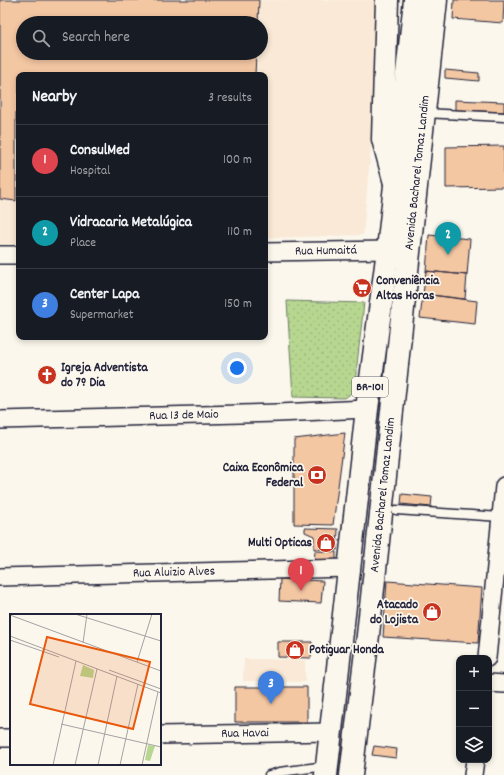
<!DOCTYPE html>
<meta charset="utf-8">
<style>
:root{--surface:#171b24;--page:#242831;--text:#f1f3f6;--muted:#9ea1a6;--line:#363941;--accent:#c8321e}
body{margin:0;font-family:Dekko,sans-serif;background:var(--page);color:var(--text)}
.controls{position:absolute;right:12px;bottom:12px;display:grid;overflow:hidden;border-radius:8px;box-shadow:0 2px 6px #0003}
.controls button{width:36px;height:36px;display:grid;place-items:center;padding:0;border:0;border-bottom:1px solid var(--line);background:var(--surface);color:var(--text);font:20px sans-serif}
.you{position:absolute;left:237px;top:368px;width:14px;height:14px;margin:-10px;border:3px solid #fff;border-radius:50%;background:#1a73e8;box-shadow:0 0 0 6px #1a73e833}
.badge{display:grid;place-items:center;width:26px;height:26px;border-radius:50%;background:var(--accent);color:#fff;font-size:13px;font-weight:700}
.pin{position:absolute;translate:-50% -33px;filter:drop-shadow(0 1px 2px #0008)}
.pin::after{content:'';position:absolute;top:21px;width:14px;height:12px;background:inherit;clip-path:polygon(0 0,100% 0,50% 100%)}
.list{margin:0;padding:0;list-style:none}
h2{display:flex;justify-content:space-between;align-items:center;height:52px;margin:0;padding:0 16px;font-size:17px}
h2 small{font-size:13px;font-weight:400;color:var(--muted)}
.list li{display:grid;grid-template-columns:26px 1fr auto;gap:12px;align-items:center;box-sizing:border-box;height:72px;padding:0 16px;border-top:1px solid var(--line)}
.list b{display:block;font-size:15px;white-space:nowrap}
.list p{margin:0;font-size:13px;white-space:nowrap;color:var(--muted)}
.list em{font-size:13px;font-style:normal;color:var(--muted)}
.icon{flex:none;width:22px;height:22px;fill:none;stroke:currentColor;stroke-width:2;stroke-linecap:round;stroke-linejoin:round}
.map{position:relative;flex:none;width:504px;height:775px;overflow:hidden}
.search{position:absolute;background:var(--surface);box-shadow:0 2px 6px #0003;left:16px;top:16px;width:252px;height:44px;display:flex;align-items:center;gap:10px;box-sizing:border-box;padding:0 14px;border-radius:22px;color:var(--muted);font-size:15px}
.panel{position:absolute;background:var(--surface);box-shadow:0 2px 6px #0003;left:16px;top:72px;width:252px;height:268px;border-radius:8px}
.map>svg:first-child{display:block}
</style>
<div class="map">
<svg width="504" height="775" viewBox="0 0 504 775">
<defs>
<pattern id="park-dots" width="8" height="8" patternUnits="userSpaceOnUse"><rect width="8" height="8" fill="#b7d790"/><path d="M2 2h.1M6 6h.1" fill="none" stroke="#9db87d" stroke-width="1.8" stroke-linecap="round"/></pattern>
</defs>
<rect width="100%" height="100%" fill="#fbf7ec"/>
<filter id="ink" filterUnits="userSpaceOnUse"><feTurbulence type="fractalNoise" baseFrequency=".025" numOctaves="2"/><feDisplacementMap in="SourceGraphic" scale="8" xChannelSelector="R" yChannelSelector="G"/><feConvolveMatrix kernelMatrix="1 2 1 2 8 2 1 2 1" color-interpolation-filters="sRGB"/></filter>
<g filter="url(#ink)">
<path fill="#f9e9d6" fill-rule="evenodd" d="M0,0H384L363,235L265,238V75H19V244H0ZM23,23H261V53H23Z
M244,659L305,660V682L243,681Z"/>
<path fill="url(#park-dots)" stroke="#6c7c66" d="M287,301L364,303L354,391L345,398L293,397Z"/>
<path fill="#f4c7a3" stroke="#22223b" d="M0,0H259L258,23H23V53H256L255,75H19V112H16V201L0,199Z
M454,0H504L503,23L453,19Z
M445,70L479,73V81L445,78Z
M455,100L504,102V112L455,110Z
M504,146V187L446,188V147Z
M429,235L470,239L467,275L426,271Z
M426,271L467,275L465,299L423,294Z
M423,294L477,301L475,324L420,318Z
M345,433L333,525L294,524V439Z
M402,494L432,497L431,507L401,504Z
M305,528L338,529L337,550L314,549V536L305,532Z
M315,551L336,552V564L314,563Z
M280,579L323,581L321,603L279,601Z
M387,581L482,588L478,643L383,637Z
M278,642H312L311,658L278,657Z
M235,687H307V722H235Z
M374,746L397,749L396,758L372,755Z"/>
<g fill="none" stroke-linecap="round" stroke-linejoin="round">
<g stroke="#22223b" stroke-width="11">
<path id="lane" d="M424,113L504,117
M396,510L501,517
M269,775L280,772L326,766"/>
</g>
<g stroke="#22223b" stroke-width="20">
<g id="street">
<path id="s1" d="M265,252L388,250"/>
<path d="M0,255H19"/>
<path id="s2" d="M0,420L278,413L367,409"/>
<path id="s3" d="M0,577L349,568"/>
<path d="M487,658L504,486"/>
<path d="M489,683L504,684"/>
<path id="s4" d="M160,735L331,732"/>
<path d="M0,738H11"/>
<path d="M473,775L475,760"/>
</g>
</g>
<g stroke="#22223b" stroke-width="25">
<path id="primary" d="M387,0L383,139L395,183"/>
</g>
<g stroke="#22223b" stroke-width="25">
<g id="highway">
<path d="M326,775L367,409L388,250L415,0"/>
<path id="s5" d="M351,775L368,635L436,0"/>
</g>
</g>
<use href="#lane" stroke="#fbf7ec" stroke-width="8"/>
<use href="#street" stroke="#fbf7ec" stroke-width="17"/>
<use href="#primary" stroke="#fbf7ec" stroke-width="22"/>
<use href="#highway" stroke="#fbf7ec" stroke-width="22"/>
</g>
</g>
<defs>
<g id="supermarket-disc" transform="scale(1)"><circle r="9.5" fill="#c8321e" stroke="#fbf7ec"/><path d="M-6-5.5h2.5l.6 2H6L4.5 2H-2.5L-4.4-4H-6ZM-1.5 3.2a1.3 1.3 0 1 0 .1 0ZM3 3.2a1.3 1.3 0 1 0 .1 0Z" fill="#fff"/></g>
<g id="church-disc" transform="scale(1)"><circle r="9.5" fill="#c8321e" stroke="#fbf7ec"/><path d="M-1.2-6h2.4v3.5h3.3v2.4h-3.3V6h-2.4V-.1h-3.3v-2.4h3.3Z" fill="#fff"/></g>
<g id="bank-disc" transform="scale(1)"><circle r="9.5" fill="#c8321e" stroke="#fbf7ec"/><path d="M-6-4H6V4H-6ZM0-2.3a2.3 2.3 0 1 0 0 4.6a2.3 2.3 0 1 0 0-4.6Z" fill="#fff"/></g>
<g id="shop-disc" transform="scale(1)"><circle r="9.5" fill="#c8321e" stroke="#fbf7ec"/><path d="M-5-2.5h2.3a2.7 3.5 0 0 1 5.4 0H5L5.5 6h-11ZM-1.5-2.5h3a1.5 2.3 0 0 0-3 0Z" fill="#fff"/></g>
</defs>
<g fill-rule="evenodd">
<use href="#supermarket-disc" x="362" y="288"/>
<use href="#church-disc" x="47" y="375"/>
<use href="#bank-disc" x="317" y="475"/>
<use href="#shop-disc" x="326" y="543"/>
<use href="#shop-disc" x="432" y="612"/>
<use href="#shop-disc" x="295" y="650"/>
</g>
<g text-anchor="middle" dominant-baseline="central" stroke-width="3.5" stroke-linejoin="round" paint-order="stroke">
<rect fill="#fbf7ec" stroke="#636270" stroke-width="1" x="352" y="377" width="36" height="20" rx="3"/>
<g font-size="12" font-weight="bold" fill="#22223b">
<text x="370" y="387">BR-101</text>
</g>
<g font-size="13" fill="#22223b" stroke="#fbf7ec">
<text stroke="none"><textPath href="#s5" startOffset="606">Avenida Bacharel Tomaz Landim</textPath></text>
<text stroke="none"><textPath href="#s1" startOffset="61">Rua Humaitá</textPath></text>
<text stroke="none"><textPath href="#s2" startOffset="184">Rua 13 de Maio</textPath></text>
<text stroke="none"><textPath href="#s5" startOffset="282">Avenida Bacharel Tomaz Landim</textPath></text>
<text stroke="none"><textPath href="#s3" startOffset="174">Rua Aluizio Alves</textPath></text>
<text stroke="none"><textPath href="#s4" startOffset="85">Rua Havai</textPath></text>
</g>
<g font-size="13" font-weight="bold" fill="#22223b" stroke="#fbf7ec" text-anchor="start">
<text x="376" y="281">Conveniência<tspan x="376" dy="15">Altas Horas</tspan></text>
<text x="61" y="368">Igreja Adventista<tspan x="61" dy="15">do 7º Dia</tspan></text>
<text x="303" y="468" text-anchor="end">Caixa Econômica<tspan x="303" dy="15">Federal</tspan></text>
<text x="312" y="543" text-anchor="end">Multi Opticas</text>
<text x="418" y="605" text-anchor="end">Atacado<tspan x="418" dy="15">do Lojista</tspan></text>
<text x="309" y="650">Potiguar Honda</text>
</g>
</g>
<g transform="translate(10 614)">
<rect width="151" height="151" fill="#fbf7ec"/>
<path d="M73,51L84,56L83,64L70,62ZM138,131L145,132L140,147L135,146Z" fill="#b7d790"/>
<path fill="none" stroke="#a4a2a5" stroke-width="1" d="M65,0L151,27M0,1L151,57M0,22L151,79M0,26L49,43M73,29L77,0M127,48L142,0M99,56L151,75M51,110L151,133M43,151L66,47M65,151L87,55M88,151L107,62M110,151L128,70M132,151L148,78"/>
<path fill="#e8590c" fill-opacity="0.15" stroke="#e8590c" stroke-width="2" d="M37,23L140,48L123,115L20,90Z"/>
<rect width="151" height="151" fill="none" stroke="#22223b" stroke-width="2"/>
</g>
</svg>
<div class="controls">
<button>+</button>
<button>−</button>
<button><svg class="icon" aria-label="layers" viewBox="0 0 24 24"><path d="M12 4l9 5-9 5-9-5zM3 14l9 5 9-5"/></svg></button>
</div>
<div class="you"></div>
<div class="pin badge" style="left:301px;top:591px;background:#e0444e">1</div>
<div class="pin badge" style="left:448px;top:255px;background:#0f9aa8">2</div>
<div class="pin badge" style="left:271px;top:704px;background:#3f7fe0">3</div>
<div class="search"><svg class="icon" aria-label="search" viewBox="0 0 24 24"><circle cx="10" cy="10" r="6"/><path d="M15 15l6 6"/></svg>Search here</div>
<section class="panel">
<h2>Nearby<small>3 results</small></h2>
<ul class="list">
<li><span class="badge" style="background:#e0444e">1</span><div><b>ConsulMed</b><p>Hospital</p></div><em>100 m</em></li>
<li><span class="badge" style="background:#0f9aa8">2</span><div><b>Vidracaria Metalúgica</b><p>Place</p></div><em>110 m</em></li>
<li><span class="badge" style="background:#3f7fe0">3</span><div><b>Center Lapa</b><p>Supermarket</p></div><em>150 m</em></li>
</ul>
</section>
</div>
